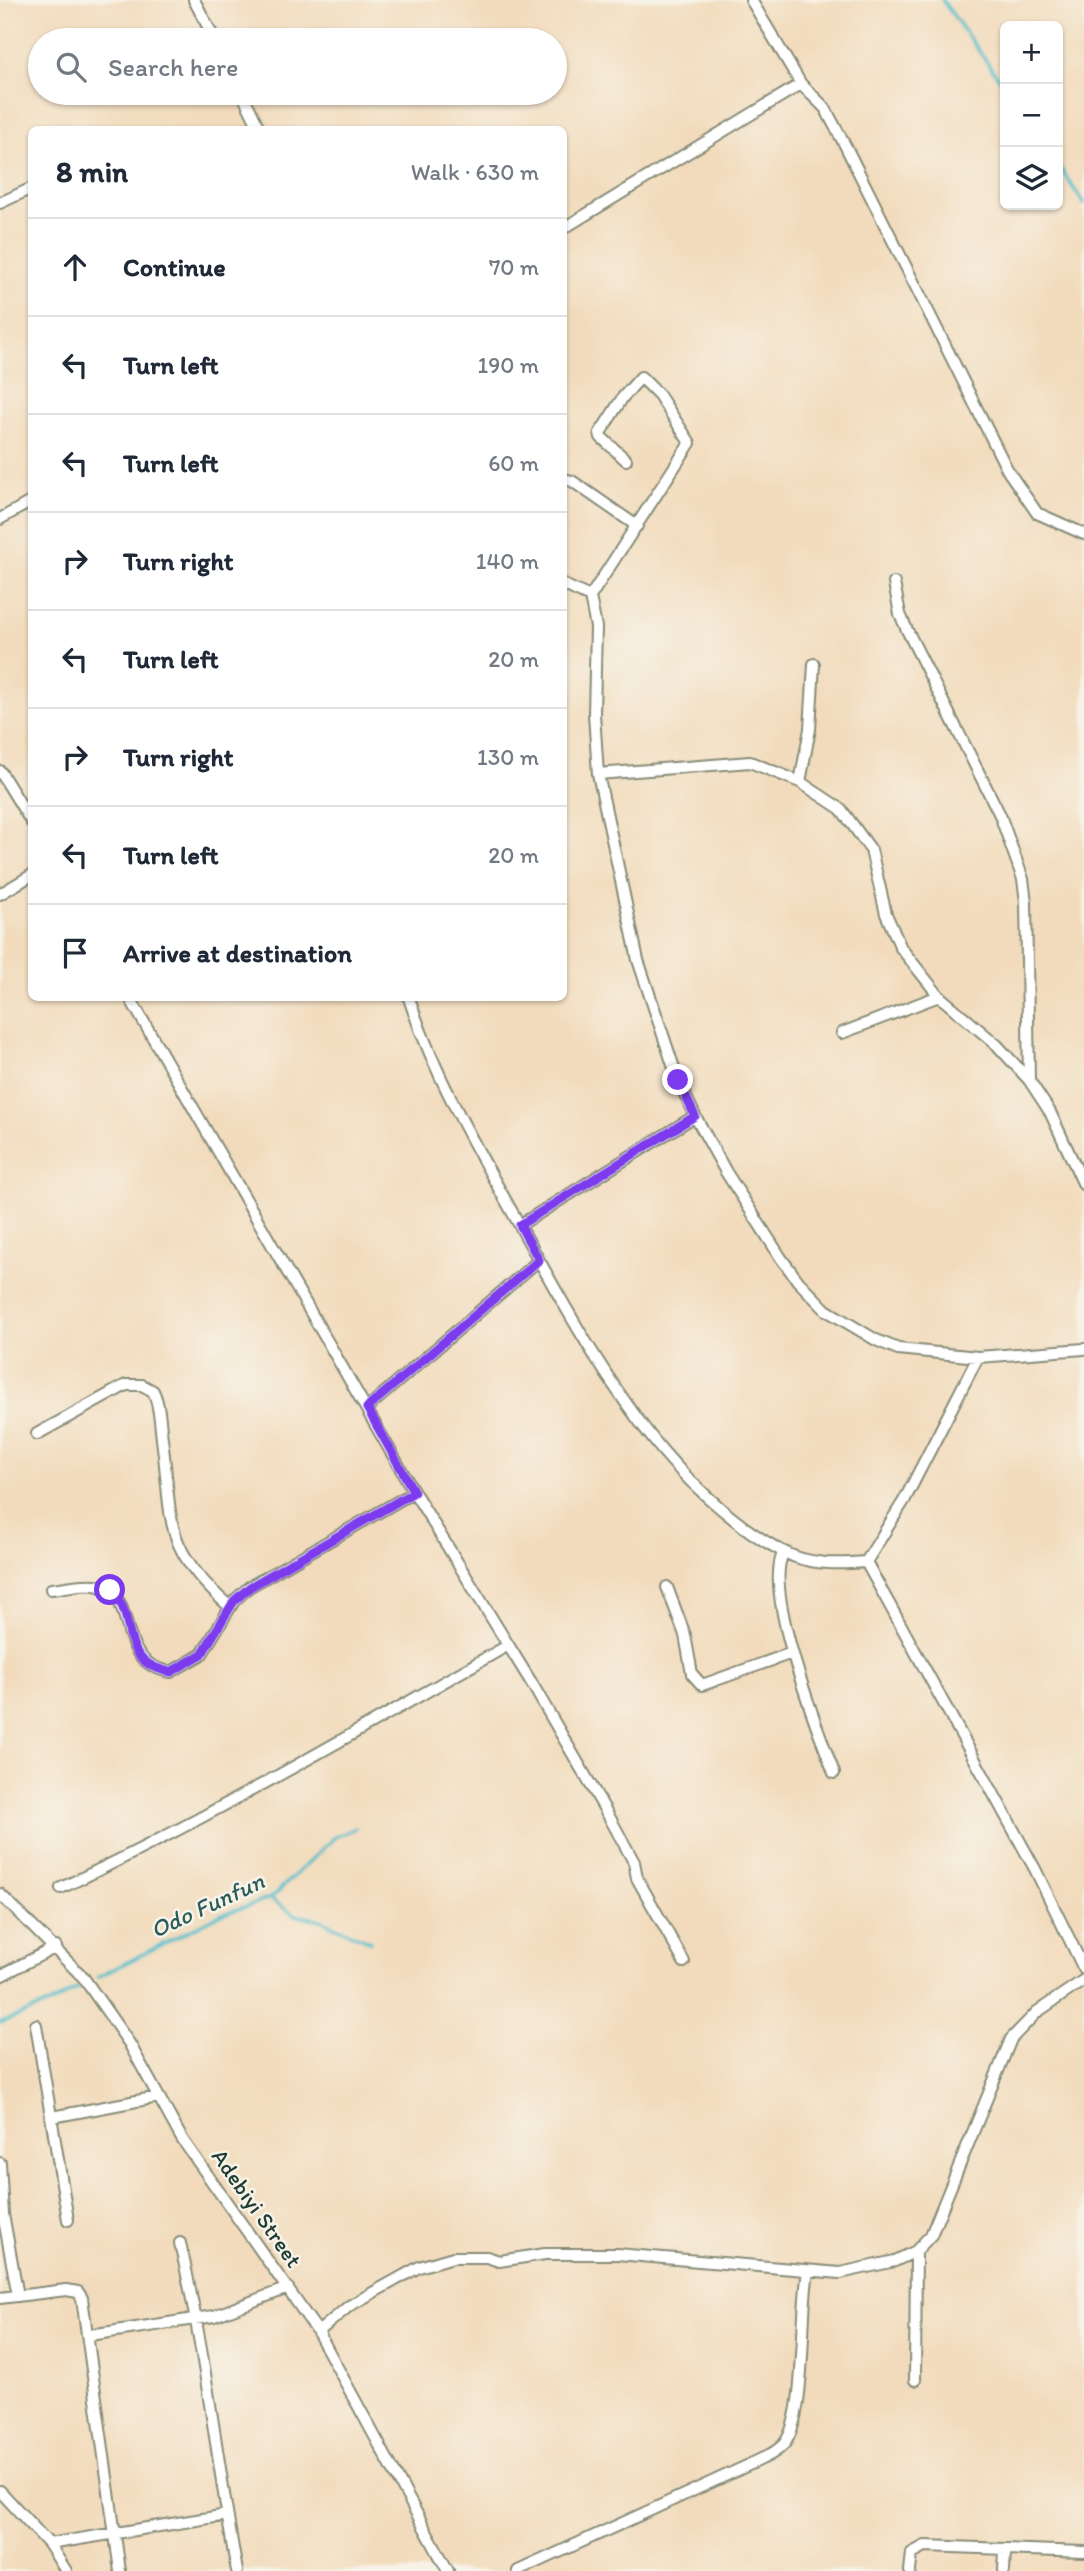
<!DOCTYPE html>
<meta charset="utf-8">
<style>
:root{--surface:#fff;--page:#f2f2f3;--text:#1f2937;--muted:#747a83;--line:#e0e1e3}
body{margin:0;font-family:Itim,sans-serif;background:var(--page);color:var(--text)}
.controls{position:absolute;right:21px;top:21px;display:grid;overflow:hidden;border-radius:10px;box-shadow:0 2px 5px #0004}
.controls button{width:63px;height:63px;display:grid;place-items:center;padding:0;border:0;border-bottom:2px solid var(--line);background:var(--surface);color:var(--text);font:35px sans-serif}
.stop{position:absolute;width:21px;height:21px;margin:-16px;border:5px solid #7c3aed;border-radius:50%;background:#fff}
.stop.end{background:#7c3aed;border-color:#fff;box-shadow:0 2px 7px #0008}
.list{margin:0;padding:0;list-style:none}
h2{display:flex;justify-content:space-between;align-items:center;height:91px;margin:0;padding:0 28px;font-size:30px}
h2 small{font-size:23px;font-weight:400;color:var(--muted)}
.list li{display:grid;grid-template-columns:46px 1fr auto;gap:21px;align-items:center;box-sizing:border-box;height:98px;padding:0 28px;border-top:2px solid var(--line)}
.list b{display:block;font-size:26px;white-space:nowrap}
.list em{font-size:23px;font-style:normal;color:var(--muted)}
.icon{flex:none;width:38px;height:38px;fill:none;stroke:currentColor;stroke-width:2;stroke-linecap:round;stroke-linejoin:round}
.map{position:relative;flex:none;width:1084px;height:2571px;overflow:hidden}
.search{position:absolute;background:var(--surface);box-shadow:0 2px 5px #0004;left:28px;top:28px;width:539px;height:77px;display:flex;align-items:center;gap:18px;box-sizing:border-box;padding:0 24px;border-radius:38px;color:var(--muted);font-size:26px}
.panel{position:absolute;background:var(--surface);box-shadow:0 2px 5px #0004;left:28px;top:126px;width:539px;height:875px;border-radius:10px}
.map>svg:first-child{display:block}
</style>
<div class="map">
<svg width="1084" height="2571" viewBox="0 0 1084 2571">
<rect width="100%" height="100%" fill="#f7f3e8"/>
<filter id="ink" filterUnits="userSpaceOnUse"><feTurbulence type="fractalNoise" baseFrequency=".0143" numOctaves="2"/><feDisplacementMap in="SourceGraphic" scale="14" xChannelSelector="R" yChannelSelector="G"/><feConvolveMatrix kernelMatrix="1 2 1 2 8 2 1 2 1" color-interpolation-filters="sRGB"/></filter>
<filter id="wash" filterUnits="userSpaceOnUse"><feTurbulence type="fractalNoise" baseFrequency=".00686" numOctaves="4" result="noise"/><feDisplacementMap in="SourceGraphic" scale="28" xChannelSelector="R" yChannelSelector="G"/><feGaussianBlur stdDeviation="1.57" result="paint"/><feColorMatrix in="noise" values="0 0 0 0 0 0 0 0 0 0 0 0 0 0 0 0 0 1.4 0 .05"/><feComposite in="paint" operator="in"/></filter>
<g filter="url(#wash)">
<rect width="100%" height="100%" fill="#f2dbbc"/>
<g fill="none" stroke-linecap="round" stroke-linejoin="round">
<path stroke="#4ebbc9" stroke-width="3.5" d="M942,0L1005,87
M1058,165L1084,204
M271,1899L295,1915L318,1919L371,1942
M98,1977L220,1915L271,1898L335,1837L356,1828
M0,2023L54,2002L78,1988"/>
</g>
</g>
<g filter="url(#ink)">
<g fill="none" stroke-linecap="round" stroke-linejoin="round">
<g stroke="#888c78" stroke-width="14">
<path id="minor" d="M194,0L215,40
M751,0L801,84L825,108L846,147L1008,471L1037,513L1084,534
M242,93L260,130
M0,203L32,188
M564,228L801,84
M564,479L572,481L637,526
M0,519L32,501
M894,583L900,614L907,630L1000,815L1023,879L1026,902L1029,1080
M564,585L590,597L596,627L594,714L598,774L638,960L678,1080L695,1116L726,1172L781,1258L798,1281L826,1310L876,1340L898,1349L978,1357L1084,1349
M590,597L690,443L659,395L641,377L623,397L600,433L601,437L626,460
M0,771L32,823
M598,774L750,762L800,782L841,809L871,850L886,914L901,948L939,996L997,1045L1029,1080L1050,1112L1084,1185
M800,782L810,729L814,664
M0,894L32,875
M130,998L414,1492L531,1682L611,1820L634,1862L637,1878L684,1962
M409,998C435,1078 479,1153 520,1226C562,1302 606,1383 662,1450C693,1487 748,1537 793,1556C816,1565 841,1564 866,1562L905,1499L978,1357
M842,1033L939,996
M520,1225L695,1116
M367,1408L539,1260
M37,1434L126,1385H142L153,1391C160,1405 160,1424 162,1439C173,1521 161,1547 230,1607
M784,1552C761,1588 819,1732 834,1773
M866,1562L1035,1869L1084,1969
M667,1587L685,1635L692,1674L702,1685L792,1653
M51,1589C65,1588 81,1583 95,1585C143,1593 109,1662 171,1672L202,1654L234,1601L249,1587L414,1492
M61,1888C214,1816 360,1729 507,1646
M0,1894L83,1977L129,2043L182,2139L318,2332L448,2571
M0,1976L56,1947
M36,2025L68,2220
M52,2117L158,2097
M0,2163L3,2214L18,2296
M180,2243C205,2351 217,2462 237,2571
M0,2298L66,2290L78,2292L82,2298L120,2571
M318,2332L349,2306L419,2267L453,2257H487L499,2261L545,2254H617L840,2273L895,2261L916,2251L931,2235L1011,2039L1037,2012L1084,1980
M90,2335L214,2316L288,2288
M915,2380L916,2251
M0,2491L49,2544L66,2571
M49,2544L227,2515
M518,2571L751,2464C763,2458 775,2454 784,2444C807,2416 800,2312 808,2272
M910,2571L912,2553L925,2546L1084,2552
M1004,2571L1005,2550"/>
</g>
<use href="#minor" stroke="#fff" stroke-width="10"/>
</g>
</g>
<g fill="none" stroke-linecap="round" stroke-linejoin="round" filter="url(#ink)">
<path stroke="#7c3aed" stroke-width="9" d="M110,1590C141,1616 113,1661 171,1672L202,1654L234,1601L250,1587L414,1492L367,1408L539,1260L520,1225L695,1116L678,1080"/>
</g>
<g text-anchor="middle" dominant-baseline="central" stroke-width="5" stroke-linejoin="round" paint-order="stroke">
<g font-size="23" fill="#1f3d34" stroke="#f7f3e8">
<text transform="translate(257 2208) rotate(55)">Adebiyi Street</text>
</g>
<g font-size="24" font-style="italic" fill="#2b5c59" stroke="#f7f3e8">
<text transform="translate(207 1905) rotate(-25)">Odo Funfun</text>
</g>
</g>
</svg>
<div class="controls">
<button>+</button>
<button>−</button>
<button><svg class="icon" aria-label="layers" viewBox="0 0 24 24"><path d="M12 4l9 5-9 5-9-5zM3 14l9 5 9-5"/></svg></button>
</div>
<div class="stop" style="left:110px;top:1590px"></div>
<div class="stop end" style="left:678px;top:1080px"></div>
<div class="search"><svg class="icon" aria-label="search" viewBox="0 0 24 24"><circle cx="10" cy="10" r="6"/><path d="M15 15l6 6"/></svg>Search here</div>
<section class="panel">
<h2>8 min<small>Walk · 630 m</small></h2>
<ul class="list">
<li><svg class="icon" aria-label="ahead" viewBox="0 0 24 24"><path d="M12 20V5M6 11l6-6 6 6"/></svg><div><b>Continue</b></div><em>70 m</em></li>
<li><svg class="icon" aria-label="left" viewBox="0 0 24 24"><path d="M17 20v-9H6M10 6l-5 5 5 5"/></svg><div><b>Turn left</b></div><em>190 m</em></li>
<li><svg class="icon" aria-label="left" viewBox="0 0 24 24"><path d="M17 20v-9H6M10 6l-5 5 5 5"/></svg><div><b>Turn left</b></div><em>60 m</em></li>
<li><svg class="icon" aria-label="right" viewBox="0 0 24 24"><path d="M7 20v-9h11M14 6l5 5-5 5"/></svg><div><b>Turn right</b></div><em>140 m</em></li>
<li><svg class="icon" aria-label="left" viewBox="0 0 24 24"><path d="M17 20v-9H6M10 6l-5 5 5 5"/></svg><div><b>Turn left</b></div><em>20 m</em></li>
<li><svg class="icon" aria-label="right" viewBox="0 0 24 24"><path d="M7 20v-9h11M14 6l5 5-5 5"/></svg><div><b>Turn right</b></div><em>130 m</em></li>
<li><svg class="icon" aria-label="left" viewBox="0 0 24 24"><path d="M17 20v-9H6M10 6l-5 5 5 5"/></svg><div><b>Turn left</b></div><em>20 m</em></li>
<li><svg class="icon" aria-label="arrive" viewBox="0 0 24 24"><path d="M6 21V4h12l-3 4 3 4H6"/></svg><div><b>Arrive at destination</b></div></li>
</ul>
</section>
</div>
